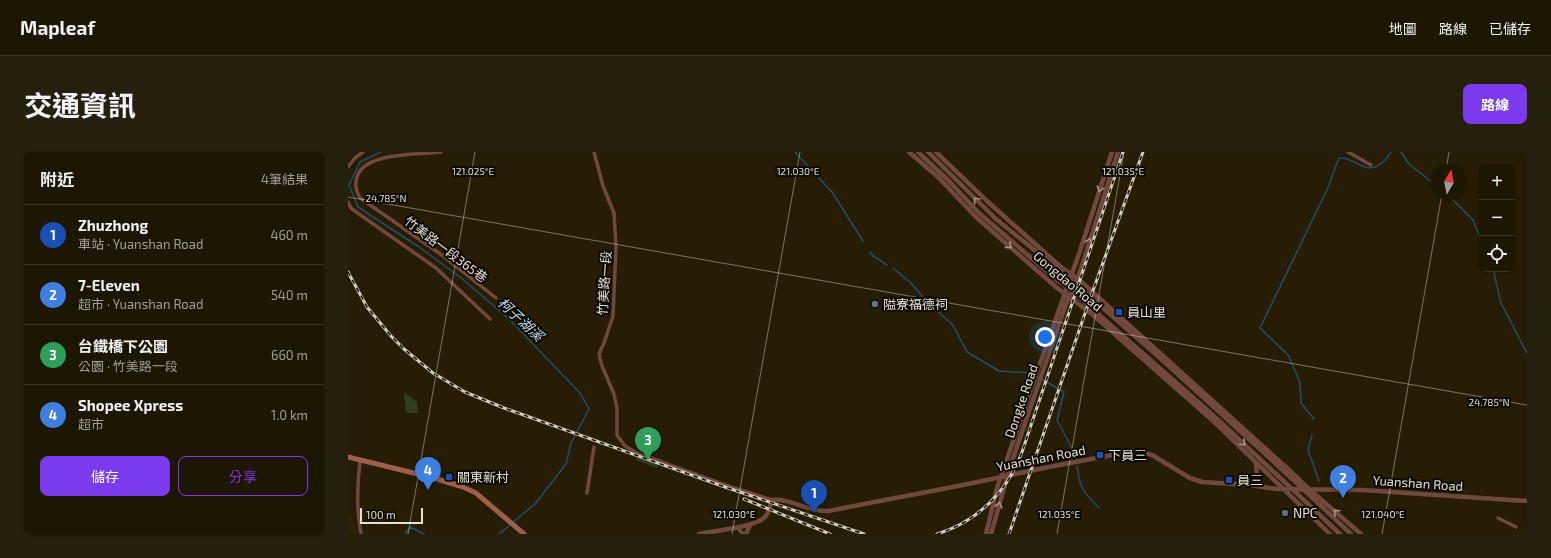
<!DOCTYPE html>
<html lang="zh-TW">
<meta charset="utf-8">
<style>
:root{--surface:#1c1603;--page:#251f0d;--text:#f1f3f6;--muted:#a09f9a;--line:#3a3525;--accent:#7c3aed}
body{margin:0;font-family:"Exo 2","Noto Sans TC",sans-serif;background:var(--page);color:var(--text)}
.controls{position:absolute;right:12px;top:12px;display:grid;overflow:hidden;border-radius:8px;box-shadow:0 1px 3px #0004}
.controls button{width:36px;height:36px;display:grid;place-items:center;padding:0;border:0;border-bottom:1px solid var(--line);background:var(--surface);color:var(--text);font:20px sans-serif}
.compass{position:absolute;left:1083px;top:12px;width:36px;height:36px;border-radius:50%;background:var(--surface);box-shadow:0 1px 3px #0004;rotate:10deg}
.scale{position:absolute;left:12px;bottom:10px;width:63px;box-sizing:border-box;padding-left:4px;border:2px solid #e7e1d2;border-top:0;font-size:11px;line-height:14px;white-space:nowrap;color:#e7e1d2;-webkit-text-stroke:3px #0b0801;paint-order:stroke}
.you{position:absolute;left:697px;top:185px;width:14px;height:14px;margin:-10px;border:3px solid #fff;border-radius:50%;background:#1a73e8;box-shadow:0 0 0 6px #1a73e833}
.badge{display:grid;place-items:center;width:26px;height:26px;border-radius:50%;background:var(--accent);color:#fff;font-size:13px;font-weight:700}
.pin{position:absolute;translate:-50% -33px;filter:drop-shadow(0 1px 2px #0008)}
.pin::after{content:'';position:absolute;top:21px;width:14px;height:12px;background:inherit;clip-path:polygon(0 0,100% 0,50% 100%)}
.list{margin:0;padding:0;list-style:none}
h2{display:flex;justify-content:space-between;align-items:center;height:52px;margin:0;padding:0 16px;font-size:17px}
h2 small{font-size:13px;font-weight:400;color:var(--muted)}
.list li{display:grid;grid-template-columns:26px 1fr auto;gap:12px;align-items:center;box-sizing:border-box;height:60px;padding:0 16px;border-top:1px solid var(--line)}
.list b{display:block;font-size:15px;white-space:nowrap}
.list p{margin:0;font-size:13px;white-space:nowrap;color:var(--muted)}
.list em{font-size:13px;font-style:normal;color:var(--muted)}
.actions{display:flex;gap:8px;padding:12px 16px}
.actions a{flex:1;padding:9px 0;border:1px solid var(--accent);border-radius:8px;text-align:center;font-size:14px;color:var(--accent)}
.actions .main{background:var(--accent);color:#fff}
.icon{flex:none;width:22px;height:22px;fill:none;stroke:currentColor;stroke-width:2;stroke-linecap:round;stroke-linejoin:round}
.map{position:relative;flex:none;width:1179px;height:382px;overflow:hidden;border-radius:8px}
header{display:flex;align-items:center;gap:24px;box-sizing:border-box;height:56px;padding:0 20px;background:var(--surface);border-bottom:1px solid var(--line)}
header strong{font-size:19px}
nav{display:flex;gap:22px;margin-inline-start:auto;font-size:14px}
.intro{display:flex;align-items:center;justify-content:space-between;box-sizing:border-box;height:96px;padding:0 24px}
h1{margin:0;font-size:28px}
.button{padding:10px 18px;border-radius:8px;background:var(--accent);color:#fff;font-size:14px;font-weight:700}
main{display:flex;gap:24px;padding:0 24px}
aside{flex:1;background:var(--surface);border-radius:8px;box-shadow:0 1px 3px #0004}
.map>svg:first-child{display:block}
</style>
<header>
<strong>Mapleaf</strong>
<nav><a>地圖</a><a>路線</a><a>已儲存</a></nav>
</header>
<div class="intro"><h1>交通資訊</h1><a class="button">路線</a></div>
<main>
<aside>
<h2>附近<small>4筆結果</small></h2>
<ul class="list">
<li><span class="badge" style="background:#1a4fb4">1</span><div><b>Zhuzhong</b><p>車站 · Yuanshan Road</p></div><em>460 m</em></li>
<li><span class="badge" style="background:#3f7fe0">2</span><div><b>7-Eleven</b><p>超市 · Yuanshan Road</p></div><em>540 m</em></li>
<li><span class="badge" style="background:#2e9e5b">3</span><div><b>台鐵橋下公園</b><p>公園 · 竹美路一段</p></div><em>660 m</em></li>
<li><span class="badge" style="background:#3f7fe0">4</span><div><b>Shopee Xpress</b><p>超市</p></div><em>1.0 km</em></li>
</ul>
<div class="actions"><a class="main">儲存</a><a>分享</a></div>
</aside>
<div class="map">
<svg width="1179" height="382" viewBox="0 0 1179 382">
<rect width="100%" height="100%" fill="#261d04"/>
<path fill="#302502" d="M0,361L3,363L10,382H0Z"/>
<path fill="#2e3e1e" d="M56,240L69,250L70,261H58Z
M291,300L312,308L309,316L288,308Z"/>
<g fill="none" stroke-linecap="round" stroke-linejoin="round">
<path stroke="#224d6c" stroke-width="1.5" d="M33,0L12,10L1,33L10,55L71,95L112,125L160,166L232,241L241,257L223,291L218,312L187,352L165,370
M447,0L484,40L515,89
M1053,0L1061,12L1089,34
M1099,42L1125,68L1134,90
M522,100L525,104L539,113
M545,116L564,132L579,150L605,173L619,200L651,219L683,221L716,240L709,268L728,304V307
M1145,117L1153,151L1179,201
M966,267L953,251L952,231L941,204L912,176L979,38L991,6C1008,4 1017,26 1035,10C1039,7 1041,4 1043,0
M964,283L960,298L971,329
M729,314C731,335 736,341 751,356
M57,382L62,375L76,382
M151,382L162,373"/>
<path stroke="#71483d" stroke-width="3.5" d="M93,0C69,3 25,0 11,20C6,30 7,37 12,46L91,101L148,146
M246,0L255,34L266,61L268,95L265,164L256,191L251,202L254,214L266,242L269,256V283L277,294L289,301L377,333L424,348
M1000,0L1023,13
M0,15L7,6L15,0
M0,50L3,56L11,62L88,116L142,167
M12,309C9,334 8,357 13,382
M239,341L246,295
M1150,366L1168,375
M389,375L395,382"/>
<path stroke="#71483d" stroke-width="4.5" d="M561,0L590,25L629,66L708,135L745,163L863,267L982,382
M570,0L598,26L631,61L710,129L724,139L866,264L992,382
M580,0L648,67L722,127L812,206L939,322L1003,382
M588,0L639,49L713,115L729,126L940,317L962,338L1013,382
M902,333C910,327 909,322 908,312
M351,382C366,379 407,375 417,365C421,361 422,353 424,348C443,346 460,360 480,359L615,333L696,316L785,299L794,300L804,303L842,326L854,330L902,333L928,337L1014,338L1179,349
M398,382L401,375L403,372
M638,382L649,336L694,206L732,99L764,0
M643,382L662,315L718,152L732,120L770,0"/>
<path stroke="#9f5f4d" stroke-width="5" d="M0,305L86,326L115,335L128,341L176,382"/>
<g stroke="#d3ccbc" stroke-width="3">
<path id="rail" d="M0,120L19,155L43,184L56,197L85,221L117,240L156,256L377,335L516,382
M396,347L482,382
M589,382C629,370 660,339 674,300L775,0
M661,382L743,144L795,0"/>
</g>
<use href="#rail" stroke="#0b0801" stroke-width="1.5" stroke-dasharray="4.5" stroke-linecap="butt"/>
</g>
<defs><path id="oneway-chevron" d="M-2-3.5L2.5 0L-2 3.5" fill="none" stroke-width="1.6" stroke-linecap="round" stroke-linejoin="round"/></defs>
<g stroke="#ac9488">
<use href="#oneway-chevron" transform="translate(752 37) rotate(108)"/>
<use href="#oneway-chevron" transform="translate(628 48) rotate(-134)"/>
<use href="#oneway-chevron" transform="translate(741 89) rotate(-72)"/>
<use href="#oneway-chevron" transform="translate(661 94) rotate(41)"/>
<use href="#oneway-chevron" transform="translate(895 291) rotate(43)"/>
<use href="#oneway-chevron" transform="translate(651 353) rotate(-75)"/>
<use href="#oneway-chevron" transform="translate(988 360) rotate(-138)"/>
</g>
<path fill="none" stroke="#e7e1d2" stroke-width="1" stroke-opacity="0.45" d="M1098,18L1101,0M0,45L1179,253M60,382L127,0M384,382L452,0M709,382L776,0M1034,382L1094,42"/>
<circle fill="#6b7280" stroke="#0b0801" stroke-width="1.5" cx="527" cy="152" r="4"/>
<g fill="#1a4fb4" stroke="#0b0801" stroke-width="1.5">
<rect x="767" y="156" width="8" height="8" rx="2"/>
<rect x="748" y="299" width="8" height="8" rx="2"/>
<rect x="97" y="321" width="8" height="8" rx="2"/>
<rect x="877" y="324" width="8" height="8" rx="2"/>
</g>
<circle fill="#5c6f8a" stroke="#0b0801" stroke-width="1.5" cx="937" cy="361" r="4"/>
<g text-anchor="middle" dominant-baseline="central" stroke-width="4" stroke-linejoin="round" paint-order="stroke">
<g font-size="13" fill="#e7e1d2" stroke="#0b0801">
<text transform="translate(98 97) rotate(37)">竹美路一段365巷</text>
<text transform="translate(720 129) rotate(40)">Gongdao Road</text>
<text transform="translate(256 131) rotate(-86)">竹美路一段</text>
<text transform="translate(673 249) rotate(-71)">Dongke Road</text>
<text transform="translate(693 306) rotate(-11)">Yuanshan Road</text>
<text transform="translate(1070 331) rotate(4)">Yuanshan Road</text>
</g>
<g font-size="13" fill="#e7e1d2" stroke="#0b0801" text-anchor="start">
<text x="535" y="152">隘寮福德祠</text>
<text x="779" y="160">員山里</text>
<text x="760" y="303">下員三</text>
<text x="109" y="325">關東新村</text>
<text x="889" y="328">員三</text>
<text x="945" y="361">NPC</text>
</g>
<g font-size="14" font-style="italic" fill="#c5dff5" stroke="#0b0801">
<text transform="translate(173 167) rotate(43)">柯子湖溪</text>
</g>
</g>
<g font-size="10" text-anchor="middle" fill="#e7e1d2" stroke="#0b0801" stroke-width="4" stroke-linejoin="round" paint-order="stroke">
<text x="775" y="23">121.035°E</text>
<text x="125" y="23">121.025°E</text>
<text x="450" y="23">121.030°E</text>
<text x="38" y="50">24.785°N</text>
<text x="1141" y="254">24.785°N</text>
<text x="386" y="366">121.030°E</text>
<text x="711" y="366">121.035°E</text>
<text x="1035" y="366">121.040°E</text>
</g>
</svg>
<div class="controls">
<button>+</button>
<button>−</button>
<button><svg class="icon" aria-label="locate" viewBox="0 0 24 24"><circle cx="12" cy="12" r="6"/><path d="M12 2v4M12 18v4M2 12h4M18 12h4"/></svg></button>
</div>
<svg class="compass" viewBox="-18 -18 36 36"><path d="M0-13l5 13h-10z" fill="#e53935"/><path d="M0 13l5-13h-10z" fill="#a09f9a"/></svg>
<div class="scale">100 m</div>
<div class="you"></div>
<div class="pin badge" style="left:466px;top:361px;background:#1a4fb4">1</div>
<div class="pin badge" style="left:995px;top:346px;background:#3f7fe0">2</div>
<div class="pin badge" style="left:300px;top:308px;background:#2e9e5b">3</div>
<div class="pin badge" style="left:80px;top:338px;background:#3f7fe0">4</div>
</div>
</main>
